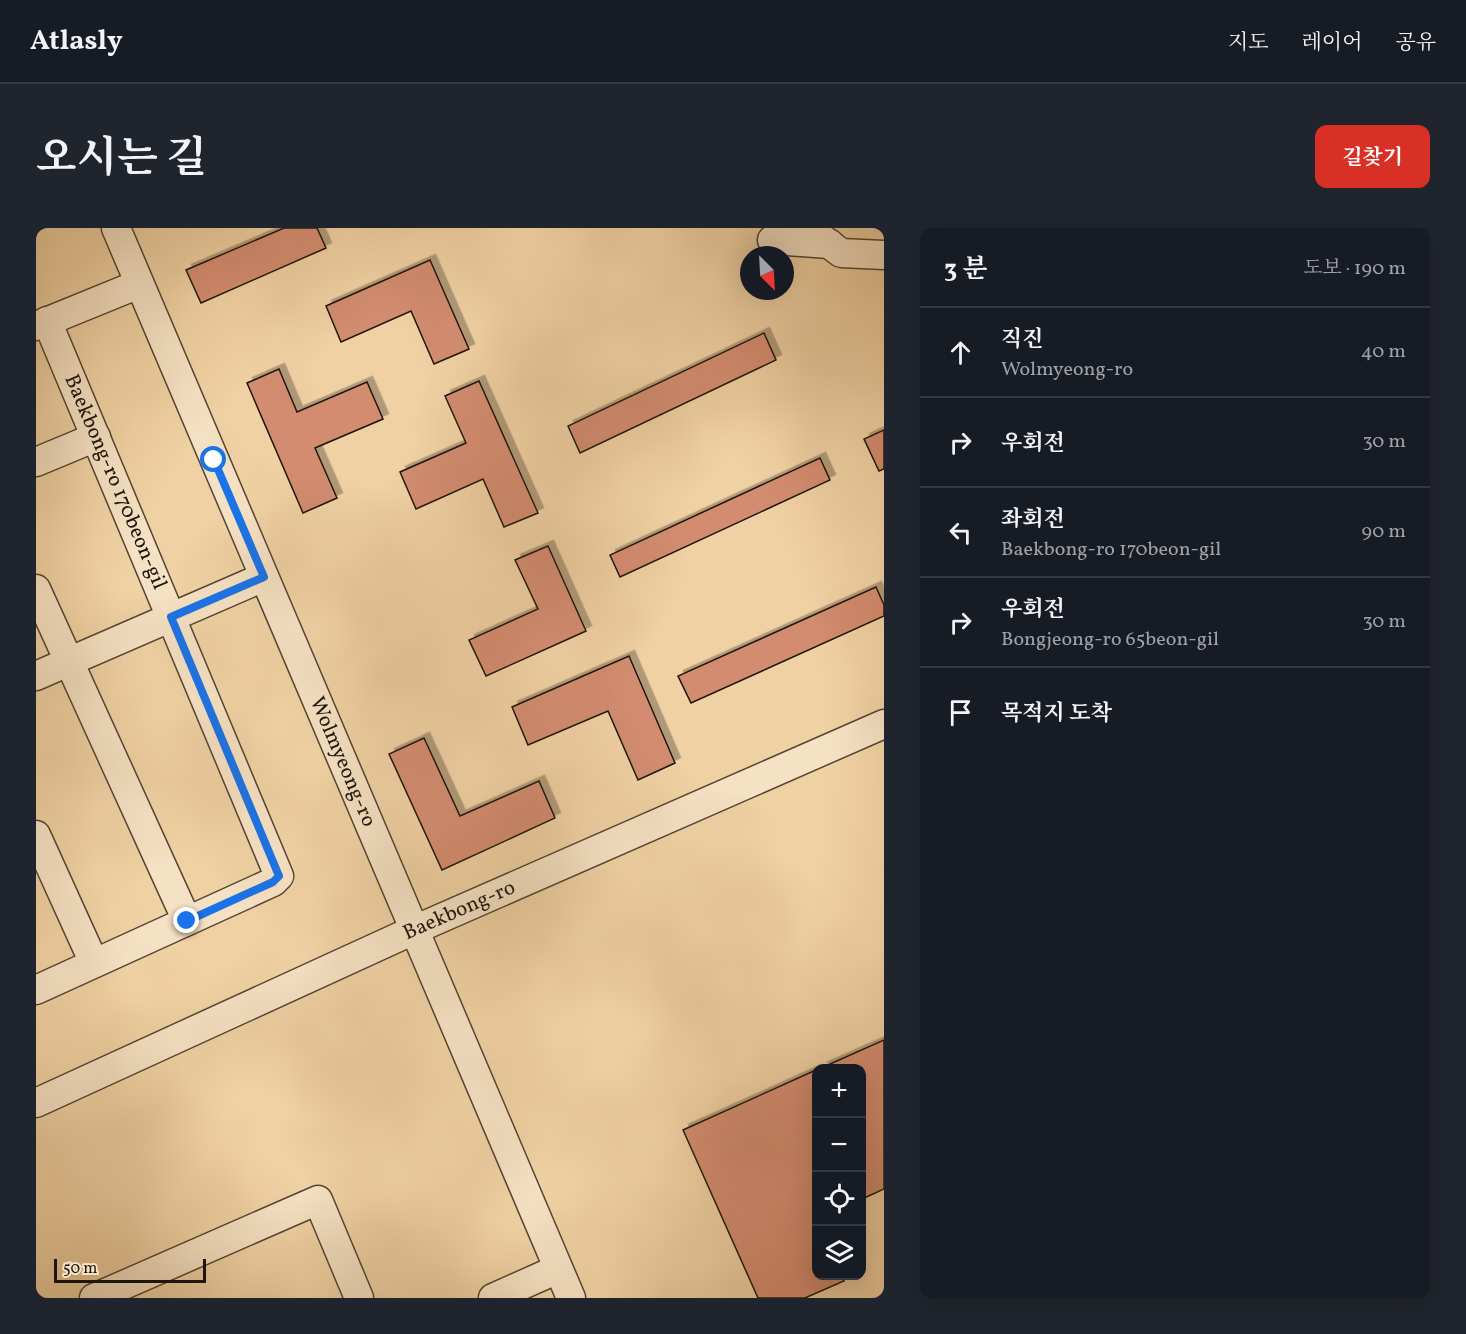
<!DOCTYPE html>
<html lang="ko">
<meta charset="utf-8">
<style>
:root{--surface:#171b24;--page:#20242c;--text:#f1f3f6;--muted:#9ea1a6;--line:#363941;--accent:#d93025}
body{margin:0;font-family:Vollkorn,"Noto Serif KR",serif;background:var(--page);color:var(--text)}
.controls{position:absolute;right:18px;bottom:18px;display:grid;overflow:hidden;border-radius:12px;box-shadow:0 6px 24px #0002}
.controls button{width:54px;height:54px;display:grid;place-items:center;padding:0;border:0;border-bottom:2px solid var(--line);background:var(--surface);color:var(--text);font:30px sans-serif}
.compass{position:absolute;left:704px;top:18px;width:54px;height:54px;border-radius:50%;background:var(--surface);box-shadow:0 6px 24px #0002;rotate:156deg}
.scale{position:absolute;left:18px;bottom:15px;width:152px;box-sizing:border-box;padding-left:6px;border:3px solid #1e160c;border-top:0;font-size:16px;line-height:21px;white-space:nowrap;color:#1e160c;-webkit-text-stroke:4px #f5e1c3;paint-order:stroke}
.stop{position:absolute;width:18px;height:18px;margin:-14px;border:4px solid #1a73e8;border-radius:50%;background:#fff}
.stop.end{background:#1a73e8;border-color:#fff;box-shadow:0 2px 6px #0008}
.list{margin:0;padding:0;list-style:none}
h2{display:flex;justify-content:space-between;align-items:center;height:78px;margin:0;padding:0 24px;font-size:26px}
h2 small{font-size:20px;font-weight:400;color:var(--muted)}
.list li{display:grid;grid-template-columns:39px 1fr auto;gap:18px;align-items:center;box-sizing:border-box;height:90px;padding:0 24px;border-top:2px solid var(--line)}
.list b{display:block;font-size:22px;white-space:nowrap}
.list p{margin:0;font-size:20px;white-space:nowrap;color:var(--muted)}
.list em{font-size:20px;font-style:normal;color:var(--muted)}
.icon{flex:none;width:33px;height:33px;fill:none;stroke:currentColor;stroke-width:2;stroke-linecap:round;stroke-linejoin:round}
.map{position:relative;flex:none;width:848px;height:1070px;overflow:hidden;border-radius:12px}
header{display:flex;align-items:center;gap:36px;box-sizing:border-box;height:84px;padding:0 30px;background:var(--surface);border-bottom:2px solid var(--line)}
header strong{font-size:28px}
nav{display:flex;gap:33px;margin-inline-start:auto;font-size:21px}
.intro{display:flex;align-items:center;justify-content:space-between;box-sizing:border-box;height:144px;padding:0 36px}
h1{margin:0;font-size:42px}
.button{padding:15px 27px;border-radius:12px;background:var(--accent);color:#fff;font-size:21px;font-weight:700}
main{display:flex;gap:36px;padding:0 36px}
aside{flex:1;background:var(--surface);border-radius:12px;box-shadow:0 6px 24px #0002}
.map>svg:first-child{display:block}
</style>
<header>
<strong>Atlasly</strong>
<nav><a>지도</a><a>레이어</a><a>공유</a></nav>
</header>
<div class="intro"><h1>오시는 길</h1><a class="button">길찾기</a></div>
<main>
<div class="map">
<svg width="848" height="1070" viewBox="0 0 848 1070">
<defs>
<filter id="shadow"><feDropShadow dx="5.5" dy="-5.5" stdDeviation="0" flood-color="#0004"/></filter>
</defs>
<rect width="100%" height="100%" fill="#f0d1a3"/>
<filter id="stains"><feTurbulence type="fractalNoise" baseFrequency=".00333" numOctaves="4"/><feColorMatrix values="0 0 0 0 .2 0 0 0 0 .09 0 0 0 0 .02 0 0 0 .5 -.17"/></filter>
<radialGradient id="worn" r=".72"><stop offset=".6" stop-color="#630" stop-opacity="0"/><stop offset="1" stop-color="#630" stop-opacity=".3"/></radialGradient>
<path fill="#d38c6f" stroke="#1e160c" stroke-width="1.5" filter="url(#shadow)" d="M248,0H281L290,20L165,75L150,42Z
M394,32L433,121L398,136L375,83L305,114L290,78Z
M728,105L740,132L544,225L532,198Z
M243,141L261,184L331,154L347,191L279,220L301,270L267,285L211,155Z
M443,153L502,285L468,299L447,251L380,281L364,244L430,215L409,168Z
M848,202V241L843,243L828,211Z
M784,230L794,252L584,349L574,327Z
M512,318L550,403L450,448L433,412L502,381L479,332Z
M840,359L848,377V388L655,475L642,448Z
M593,428L639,535L602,552L572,483L492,517L476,479Z
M388,510L424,588L503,553L519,590L406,642L353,526Z
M848,812V961L826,971V840H785Z
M780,842V1048H805L808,1053L769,1070H722L647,902Z"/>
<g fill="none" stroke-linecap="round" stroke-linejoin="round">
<g stroke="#524532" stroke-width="31">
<g id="minor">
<path id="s1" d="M80,0L535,1070"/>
<path d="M772,0L805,25L848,27"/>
<path d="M736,12L794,16"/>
<path d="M0,98L103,56"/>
<path d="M0,234L60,209"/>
<path d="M0,361L151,693"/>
<path d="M0,448L228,349"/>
<path d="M0,607L58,735"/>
<path d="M0,762L237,654L243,648L11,93"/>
<path id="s2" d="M0,875L378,702L848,496"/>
<path d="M58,1070L282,972L323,1070"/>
<path d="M457,1070L522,1041"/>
</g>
</g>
<use href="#minor" stroke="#f5e1c3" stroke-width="28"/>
</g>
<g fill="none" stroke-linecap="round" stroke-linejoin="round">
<path stroke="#1a73e8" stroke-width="8" d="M151,693L237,654L243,648L135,389L228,349L178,232"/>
</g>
<g text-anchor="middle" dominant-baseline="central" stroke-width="5" stroke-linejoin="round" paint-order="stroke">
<g font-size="21" fill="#1e160c" stroke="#f5e1c3">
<text transform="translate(79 254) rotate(67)">Baekbong-ro 170beon-gil</text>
<text stroke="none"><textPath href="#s1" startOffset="580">Wolmyeong-ro</textPath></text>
<text stroke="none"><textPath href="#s2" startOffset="465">Baekbong-ro</textPath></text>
</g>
</g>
<rect width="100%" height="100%" filter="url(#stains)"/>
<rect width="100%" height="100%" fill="url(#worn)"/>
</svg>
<div class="controls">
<button>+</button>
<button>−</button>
<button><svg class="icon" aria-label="locate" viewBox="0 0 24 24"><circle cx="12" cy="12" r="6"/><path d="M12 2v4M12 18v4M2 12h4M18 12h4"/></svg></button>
<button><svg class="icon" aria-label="layers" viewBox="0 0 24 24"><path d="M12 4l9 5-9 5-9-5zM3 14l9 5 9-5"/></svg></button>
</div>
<svg class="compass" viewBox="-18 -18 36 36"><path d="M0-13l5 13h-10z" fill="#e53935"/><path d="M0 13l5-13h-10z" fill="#9ea1a6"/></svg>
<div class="scale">50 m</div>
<div class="stop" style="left:178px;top:232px"></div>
<div class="stop end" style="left:151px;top:693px"></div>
</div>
<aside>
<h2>3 분<small>도보 · 190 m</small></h2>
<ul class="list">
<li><svg class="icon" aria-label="ahead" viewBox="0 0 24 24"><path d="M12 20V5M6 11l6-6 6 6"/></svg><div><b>직진</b><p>Wolmyeong-ro</p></div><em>40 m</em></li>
<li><svg class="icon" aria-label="right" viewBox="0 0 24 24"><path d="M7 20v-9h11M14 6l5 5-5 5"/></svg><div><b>우회전</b></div><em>30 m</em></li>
<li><svg class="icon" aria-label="left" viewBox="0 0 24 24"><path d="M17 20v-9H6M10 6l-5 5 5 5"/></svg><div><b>좌회전</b><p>Baekbong-ro 170beon-gil</p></div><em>90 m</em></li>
<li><svg class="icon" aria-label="right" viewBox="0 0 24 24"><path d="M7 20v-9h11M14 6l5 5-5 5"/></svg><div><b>우회전</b><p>Bongjeong-ro 65beon-gil</p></div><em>30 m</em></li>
<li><svg class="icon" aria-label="arrive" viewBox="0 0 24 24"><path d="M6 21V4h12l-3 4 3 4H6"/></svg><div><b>목적지 도착</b></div></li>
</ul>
</aside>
</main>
